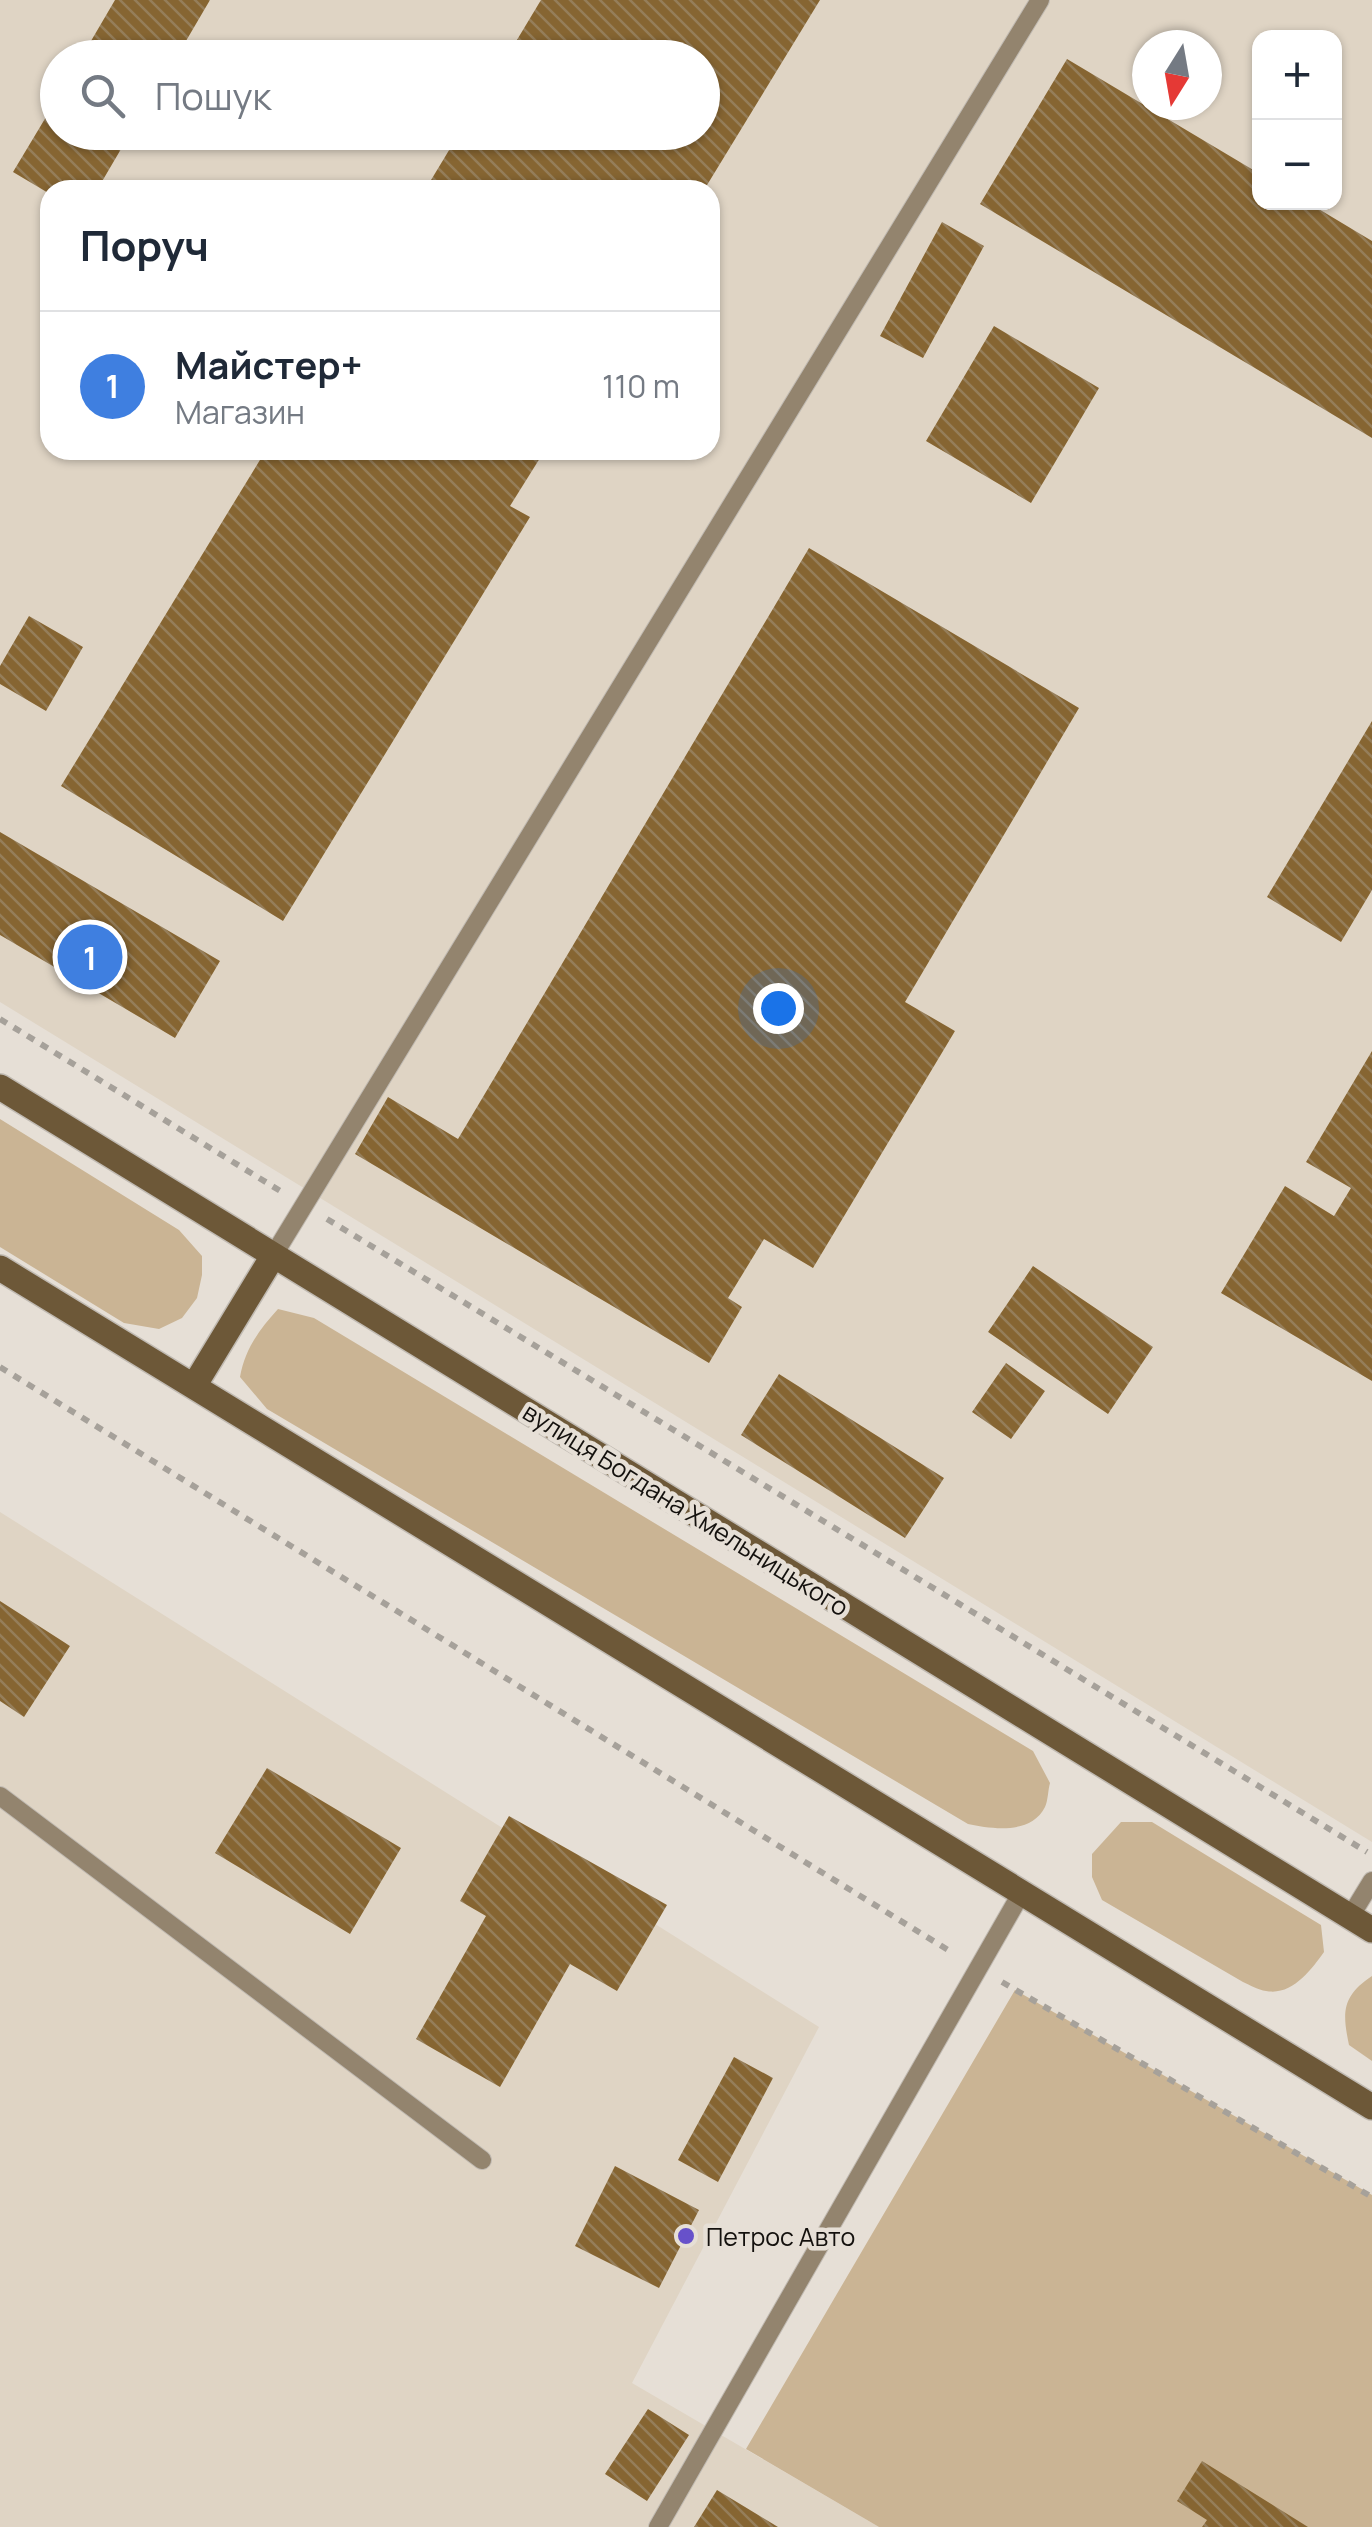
<!DOCTYPE html>
<html lang="uk">
<meta charset="utf-8">
<style>
:root{--surface:#fff;--page:#f6f6f7;--text:#1f2937;--muted:#747a83;--line:#e0e1e3;--accent:#6751ca}
body{margin:0;font-family:Manrope,sans-serif;background:var(--page);color:var(--text)}
.controls{position:absolute;right:30px;top:30px;display:grid;overflow:hidden;border-radius:20px;box-shadow:0 2px 8px #0004}
.controls button{width:90px;height:90px;display:grid;place-items:center;padding:0;border:0;border-bottom:2px solid var(--line);background:var(--surface);color:var(--text);font:50px sans-serif}
.compass{position:absolute;left:1132px;top:30px;width:90px;height:90px;border-radius:50%;background:var(--surface);box-shadow:0 2px 8px #0004;rotate:191deg}
.you{position:absolute;left:778px;top:1008px;width:35px;height:35px;margin:-25px;border:8px solid #fff;border-radius:50%;background:#1a73e8;box-shadow:0 0 0 15px #1a73e833}
.badge{display:grid;place-items:center;width:65px;height:65px;border-radius:50%;background:var(--accent);color:#fff;font-size:32px;font-weight:700}
.pin{position:absolute;translate:-50% -50%;border:5px solid #fff;box-shadow:0 2px 10px #0006}
.list{margin:0;padding:0;list-style:none}
h2{display:flex;justify-content:space-between;align-items:center;height:130px;margin:0;padding:0 40px;font-size:42px}
h2 small{font-size:32px;font-weight:400;color:var(--muted)}
.list li{display:grid;grid-template-columns:65px 1fr auto;gap:30px;align-items:center;box-sizing:border-box;height:150px;padding:0 40px;border-top:2px solid var(--line)}
.list b{display:block;font-size:38px;white-space:nowrap}
.list p{margin:0;font-size:32px;white-space:nowrap;color:var(--muted)}
.list em{font-size:32px;font-style:normal;color:var(--muted)}
.icon{flex:none;width:55px;height:55px;fill:none;stroke:currentColor;stroke-width:2;stroke-linecap:round;stroke-linejoin:round}
.map{position:relative;flex:none;width:1372px;height:2527px;overflow:hidden}
.search{position:absolute;background:var(--surface);box-shadow:0 2px 8px #0004;left:40px;top:40px;width:680px;height:110px;display:flex;align-items:center;gap:25px;box-sizing:border-box;padding:0 35px;border-radius:55px;color:var(--muted);font-size:38px}
.panel{position:absolute;background:var(--surface);box-shadow:0 2px 8px #0004;left:40px;top:180px;width:680px;height:280px;border-radius:30px}
.map>svg:first-child{display:block}
</style>
<div class="map">
<svg width="1372" height="2527" viewBox="0 0 1372 2527">
<defs>
<pattern id="building-back-hatch" width="6" height="6" patternUnits="userSpaceOnUse" patternTransform="scale(2.5)"><rect width="6" height="6" fill="#866532"/><path d="M-1 5l2 2M0 0l6 6M5-1l2 2" fill="none" stroke="#957e5a"/></pattern>
</defs>
<rect width="100%" height="100%" fill="#e6dfd6"/>
<path fill="#dfd4c4" fill-rule="evenodd" d="M0,0H1372V1842L0,1002ZM1260,38H1334V202H1260ZM1147,45H1207V105H1147ZM58,58H702V132H58ZM50,190H710V450H50Z
M0,1512L819,2027L632,2383L879,2527H0Z"/>
<path fill="#cab494" d="M0,1119L179,1230L202,1256V1275L197,1298L182,1318L159,1329L124,1323L0,1247Z
M278,1309L314,1318L1033,1751L1050,1783C1048,1790 1048,1801 1045,1807C1031,1835 992,1829 968,1824L267,1409L240,1377C245,1349 259,1330 278,1309Z
M1121,1822H1152L1321,1925L1324,1952C1311,1970 1292,1996 1266,1991C1258,1990 1250,1985 1243,1982L1102,1900L1092,1877V1854Z
M1372,1976V2061L1349,2045C1342,2012 1342,1996 1372,1976Z
M1015,1990L1372,2195V2527H879L746,2449Z"/>
<path fill="url(#building-back-hatch)" d="M115,0H210L176,58H81Z
M541,0H820L704,190H425L460,132H702V58H506Z
M1067,59L1260,174V202H1307L1372,241V438L980,204Z
M58,97V132H131L97,190H50V194L13,172Z
M942,222L984,246L923,358L880,336Z
M994,326L1099,388L1031,503L926,441Z
M266,450H545L510,506L530,517L283,921L61,786Z
M809,548L1079,708L905,1002L955,1031L813,1268L764,1239L728,1298L742,1307L709,1363L355,1154L388,1097L458,1139Z
M29,616L83,647L46,711L0,684V666Z
M1372,721V890L1341,942L1267,897Z
M0,832L220,961L175,1038L0,935Z
M1372,1051V1381L1221,1293L1285,1186L1334,1216L1351,1188L1306,1162Z
M1033,1266L1153,1347L1108,1414L988,1332Z
M1006,1363L1045,1391L1011,1439L972,1412Z
M779,1374L944,1478L905,1538L741,1435Z
M0,1601L70,1646L24,1717L0,1701Z
M267,1768L401,1848L350,1934L215,1853Z
M509,1816L667,1905L617,1991L570,1964L500,2087L416,2039L486,1916L460,1901Z
M734,2057L773,2078L718,2182L678,2160Z
M615,2166L699,2210L659,2288L575,2246Z
M648,2409L689,2435L647,2501L605,2474Z
M1202,2461L1308,2527H1202L1207,2520L1177,2501Z
M717,2490L778,2527H694Z"/>
<g fill="none" stroke-linecap="round" stroke-linejoin="round">
<g stroke="#c0bab2" stroke-width="20">
<path id="lane" d="M273,1256L1040,0
M0,1796L482,2160
M1350,1917L1372,1881
M658,2527L1022,1892"/>
</g>
<g stroke="#c0bab2" stroke-width="28">
<path id="secondary" d="M0,1087L1372,1930
M0,1268L1372,2107
M194,1386L273,1256"/>
</g>
<path stroke="#a6a19a" stroke-width="6" stroke-dasharray="8 8" stroke-linecap="butt" d="M0,1019L282,1192
M327,1219L1367,1852
M0,1367L953,1953
M1002,1982L1372,2197"/>
<use href="#lane" stroke="#93846e" stroke-width="18"/>
<use href="#secondary" stroke="#6d5838" stroke-width="25"/>
</g>
<circle fill="#6751ca" stroke="#e6dfd6" stroke-width="4" cx="686" cy="2236" r="10"/>
<g text-anchor="middle" dominant-baseline="central" stroke-width="9" stroke-linejoin="round" paint-order="stroke">
<g font-size="25" fill="#14110e" stroke="#e6dfd6">
<text transform="translate(686 1509) rotate(32)">вулиця Богдана Хмельницького</text>
</g>
<g font-size="25" fill="#14110e" stroke="#e6dfd6" text-anchor="start">
<text x="706" y="2236">Петрос Авто</text>
</g>
</g>
</svg>
<div class="controls">
<button>+</button>
<button>−</button>
</div>
<svg class="compass" viewBox="-18 -18 36 36"><path d="M0-13l5 13h-10z" fill="#e53935"/><path d="M0 13l5-13h-10z" fill="#747a83"/></svg>
<div class="you"></div>
<div class="pin badge" style="left:90px;top:957px;background:#3f7fe0">1</div>
<div class="search"><svg class="icon" aria-label="search" viewBox="0 0 24 24"><circle cx="10" cy="10" r="6"/><path d="M15 15l6 6"/></svg>Пошук</div>
<section class="panel">
<h2>Поруч<small></small></h2>
<ul class="list">
<li><span class="badge" style="background:#3f7fe0">1</span><div><b>Майстер+</b><p>Магазин</p></div><em>110 m</em></li>
</ul>
</section>
</div>
